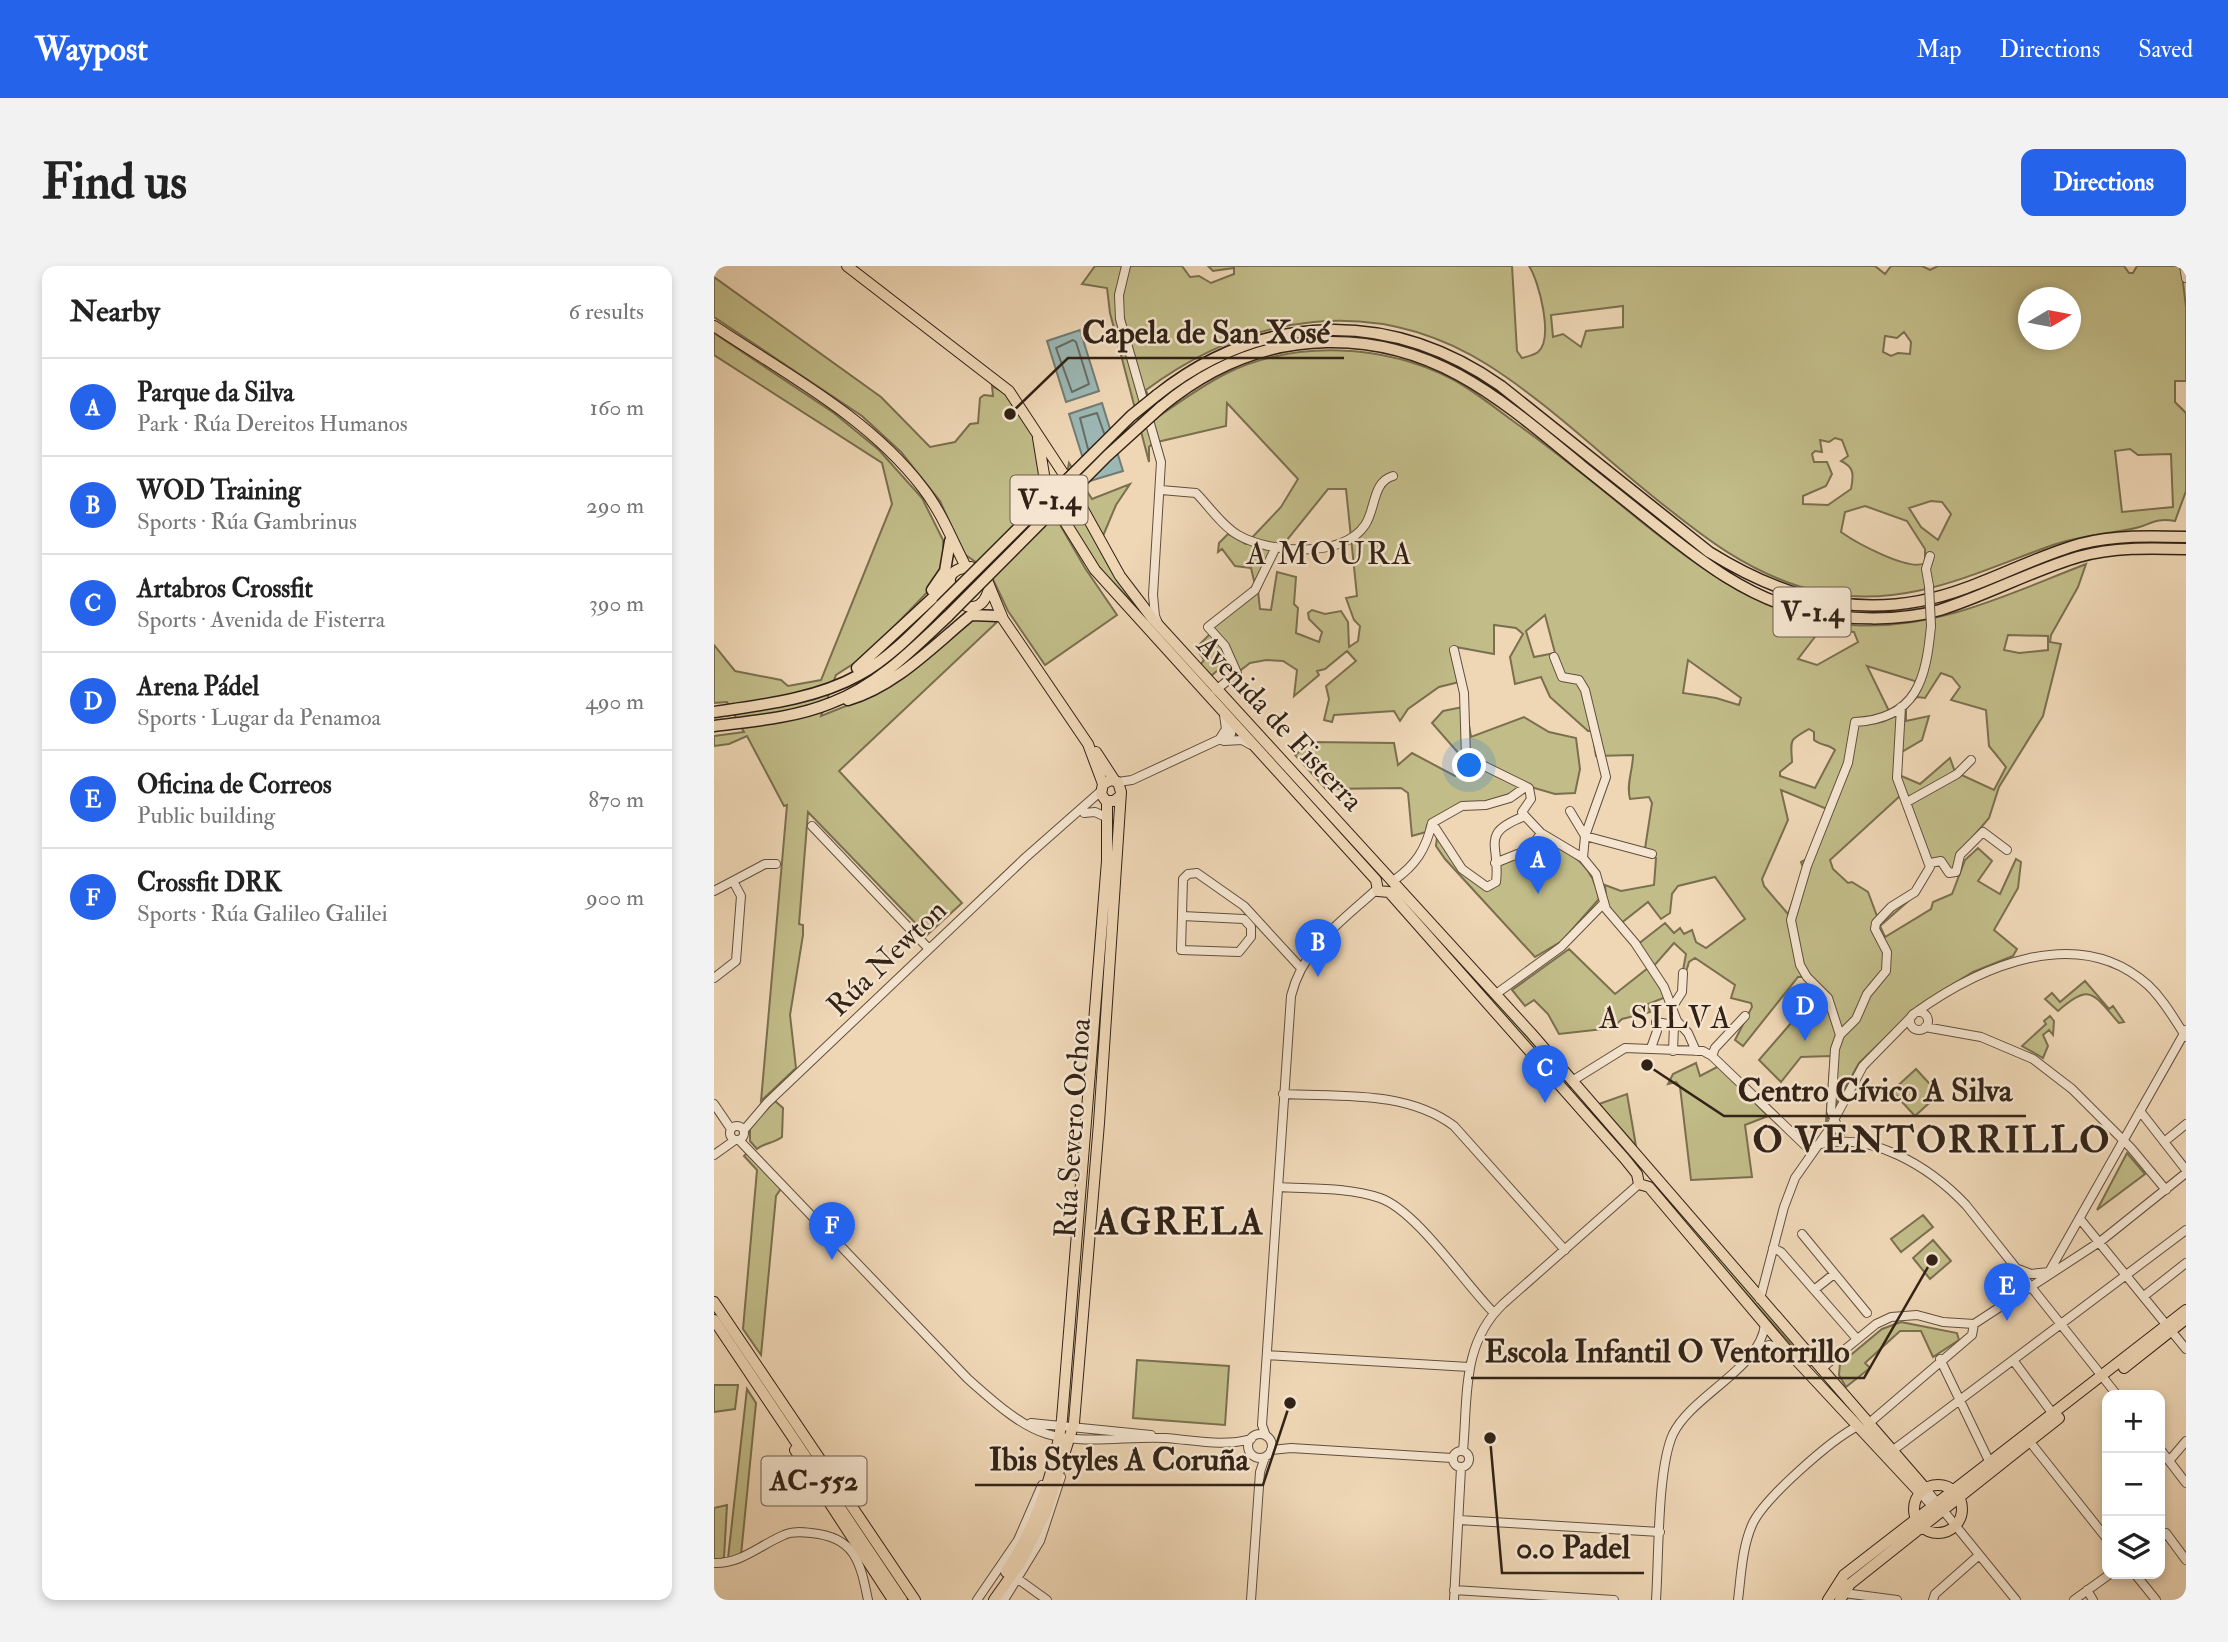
<!DOCTYPE html>
<meta charset="utf-8">
<style>
:root{--surface:#fff;--page:#f2f2f2;--text:#222;--muted:#767676;--line:#e0e0e0;--accent:#2563eb}
body{margin:0;font-family:"IM FELL Double Pica",serif;background:var(--page);color:var(--text)}
.controls{position:absolute;right:21px;bottom:21px;display:grid;overflow:hidden;border-radius:14px;box-shadow:0 4px 10px #0003}
.controls button{width:63px;height:63px;display:grid;place-items:center;padding:0;border:0;border-bottom:2px solid var(--line);background:var(--surface);color:var(--text);font:35px sans-serif}
.compass{position:absolute;left:1304px;top:21px;width:63px;height:63px;border-radius:50%;background:var(--surface);box-shadow:0 4px 10px #0003;rotate:80deg}
.you{position:absolute;left:756px;top:500px;width:24px;height:24px;margin:-18px;border:5px solid #fff;border-radius:50%;background:#1a73e8;box-shadow:0 0 0 10px #1a73e833}
.badge{display:grid;place-items:center;width:46px;height:46px;border-radius:50%;background:var(--accent);color:#fff;font-size:23px;font-weight:700}
.pin{position:absolute;translate:-50% -58px;filter:drop-shadow(0 2px 4px #0008)}
.pin::after{content:'';position:absolute;top:37px;width:24px;height:21px;background:inherit;clip-path:polygon(0 0,100% 0,50% 100%)}
.list{margin:0;padding:0;list-style:none}
h2{display:flex;justify-content:space-between;align-items:center;height:91px;margin:0;padding:0 28px;font-size:30px}
h2 small{font-size:23px;font-weight:400;color:var(--muted)}
.list li{display:grid;grid-template-columns:46px 1fr auto;gap:21px;align-items:center;box-sizing:border-box;height:98px;padding:0 28px;border-top:2px solid var(--line)}
.list b{display:block;font-size:26px;white-space:nowrap}
.list p{margin:0;font-size:23px;white-space:nowrap;color:var(--muted)}
.list em{font-size:23px;font-style:normal;color:var(--muted)}
.icon{flex:none;width:38px;height:38px;fill:none;stroke:currentColor;stroke-width:2;stroke-linecap:round;stroke-linejoin:round}
.map{position:relative;flex:none;width:1472px;height:1334px;overflow:hidden;border-radius:14px}
header{display:flex;align-items:center;gap:42px;box-sizing:border-box;height:98px;padding:0 35px;background:var(--accent);color:#fff}
header strong{font-size:33px}
nav{display:flex;gap:38px;margin-inline-start:auto;font-size:24px}
.intro{display:flex;align-items:center;justify-content:space-between;box-sizing:border-box;height:168px;padding:0 42px}
h1{margin:0;font-size:49px}
.button{padding:18px 32px;border-radius:14px;background:var(--accent);color:#fff;font-size:24px;font-weight:700}
main{display:flex;gap:42px;padding:0 42px}
aside{flex:1;background:var(--surface);border-radius:14px;box-shadow:0 4px 10px #0003}
.map>svg:first-child{display:block}
</style>
<header>
<strong>Waypost</strong>
<nav><a>Map</a><a>Directions</a><a>Saved</a></nav>
</header>
<div class="intro"><h1>Find us</h1><a class="button">Directions</a></div>
<main>
<aside>
<h2>Nearby<small>6 results</small></h2>
<ul class="list">
<li><span class="badge">A</span><div><b>Parque da Silva</b><p>Park · Rúa Dereitos Humanos</p></div><em>160 m</em></li>
<li><span class="badge">B</span><div><b>WOD Training</b><p>Sports · Rúa Gambrinus</p></div><em>290 m</em></li>
<li><span class="badge">C</span><div><b>Artabros Crossfit</b><p>Sports · Avenida de Fisterra</p></div><em>390 m</em></li>
<li><span class="badge">D</span><div><b>Arena Pádel</b><p>Sports · Lugar da Penamoa</p></div><em>490 m</em></li>
<li><span class="badge">E</span><div><b>Oficina de Correos</b><p>Public building</p></div><em>870 m</em></li>
<li><span class="badge">F</span><div><b>Crossfit DRK</b><p>Sports · Rúa Galileo Galilei</p></div><em>900 m</em></li>
</ul>
</aside>
<div class="map">
<svg width="1472" height="1334" viewBox="0 0 1472 1334">
<rect width="100%" height="100%" fill="#efd7b6"/>
<filter id="stains"><feTurbulence type="fractalNoise" baseFrequency=".00286" numOctaves="4"/><feColorMatrix values="0 0 0 0 .2 0 0 0 0 .09 0 0 0 0 .02 0 0 0 .5 -.17"/></filter>
<radialGradient id="worn" r=".72"><stop offset=".6" stop-color="#630" stop-opacity="0"/><stop offset="1" stop-color="#630" stop-opacity=".3"/></radialGradient>
<path fill="#c1bc88" stroke="#7a6f4f" stroke-width="2" fill-rule="evenodd" d="M381,0H468L476,11L485,10L497,17L520,8V2L499,5L494,0H798L803,85L808,92C812,91 820,89 824,86C840,73 825,15 815,0H1161L1171,8L1177,0H1208L1216,4L1224,0H1410L1415,7H1419L1423,0H1467L1472,41V115H1461V136L1472,147V225L1461,255C1439,251 1436,260 1417,263C1390,268 1365,270 1339,279C1262,306 1192,344 1107,326C1037,311 985,268 931,224C882,184 828,133 774,99C661,28 536,47 432,124L441,153C464,137 487,120 513,107C582,74 670,78 738,113C759,124 780,141 799,155C842,186 883,219 924,253C989,305 1053,353 1138,359C1221,365 1297,327 1372,298L1364,321L1337,369L1336,376L1347,378L1329,450L1285,521L1275,552L1244,589L1238,605L1230,596L1220,599L1200,630L1166,660L1171,671L1217,643L1219,636L1238,628L1251,594L1264,582L1278,595L1264,615L1286,628L1302,593L1307,596L1304,622L1280,664L1303,683L1299,690L1259,706L1204,740L1145,797L1112,856L1117,790L1087,791L1067,816L1045,794L1104,726L1091,711H1084L1029,780L1021,774L1038,741L1037,737L1017,732L1021,719L981,692L975,696L972,706L969,704L972,688L960,677L939,701L923,679L951,657L960,667L966,662L970,668L978,664L982,676L992,682L1031,653L1001,611L964,620L958,628L956,647L947,653L934,636L906,658L893,640L891,619L907,625L940,619L942,592L930,589L938,537L935,531L916,533C912,518 919,504 919,489L882,490L878,465H874L836,431L827,411L801,418L796,391L809,368L802,362L780,359V388L742,381L757,471L810,451L835,466L862,472L866,503L861,527L841,528L817,521L722,552L713,559L712,566L698,570L694,527L687,522L612,523L581,489L599,476L680,477L684,499L698,487L741,510L754,498L718,457L729,445L749,441L745,416L725,421L694,443L686,455L680,445L620,449L618,456L610,454L615,433L612,420L642,395L633,385L611,403L603,405L605,409L580,430L583,404L569,395L552,394L536,397L523,407L514,395L496,411L486,399L490,394L482,382L496,368L491,362L541,319L537,302L521,300L508,283L504,286L505,277L514,268L532,278L567,241L584,213L513,137L512,160L439,177L435,181V196L396,47L393,22L368,18ZM1314,32H1356V74H1314ZM909,40V61L872,65L867,81L849,68L839,71L837,49ZM1190,66L1197,76L1196,88L1184,87L1177,90L1169,86L1171,70L1183,72ZM1121,172L1128,174L1134,190L1127,195C1140,201 1140,208 1137,223L1114,239L1089,238V230L1112,220L1118,208L1113,196H1100L1098,188L1101,185L1108,186L1106,174L1115,176ZM1416,183L1424,189L1457,188L1459,241L1408,246L1401,185ZM614,223H632L643,330L632,332L640,354L646,360L644,375L635,381L634,356L627,345L611,348L598,344L594,347L595,353L608,366L605,376L582,367L584,342L580,338L582,311L563,306L557,344L546,343L544,325L563,278L569,279ZM1217,235L1228,236L1237,248L1224,274L1207,261L1195,242ZM1151,240L1193,255L1211,283V297C1195,306 1141,276 1127,266L1131,246ZM831,349L841,387L820,391L812,365ZM1107,363L1140,366L1144,376L1103,399L1084,393ZM1294,369L1334,370V384L1305,387L1290,384ZM974,394L1027,432L1025,439L1002,432L969,427ZM1153,400L1204,416L1198,430L1175,445ZM1227,407L1238,411L1246,421L1237,434L1272,444L1275,480L1292,501L1280,524L1241,506L1236,492L1206,518L1185,509L1181,490L1208,474L1215,450L1192,455V441L1203,431L1211,432ZM1095,463L1100,466V474C1107,480 1115,478 1121,484L1101,522L1066,510V506L1078,496C1077,473 1074,475 1095,463ZM1067,524L1113,543L1093,593L1087,596L1090,604L1074,648L1050,620L1048,613L1074,554ZM1187,529L1214,598L1197,627L1163,650L1154,626L1138,616L1134,617L1119,603L1116,594Z
M0,11L167,131L216,181L241,176L256,158L264,157L266,132L270,129L279,130L278,120L290,126L321,170L330,231L371,302L403,349L331,399L294,345L275,305L250,288L226,235L187,186L148,150L0,51Z
M0,67L120,147L165,184L208,232L229,274L230,301L222,317L153,389L122,409L107,450L152,432L260,353L279,354L282,357L125,505L248,637L213,669L94,546L85,658L89,659V669L76,749L82,802L47,835L73,539L70,540L33,470L15,478L0,480V470L30,466L13,436L0,437V379L21,405L67,414L74,420L107,414L178,238L168,197L0,89Z
M355,197L378,233L416,218L402,239L389,270L353,207Z
M356,233L361,236L395,300L423,341L386,303L350,247L348,242Z
M723,571L735,589L778,622L783,600L822,582L828,572C857,588 879,597 885,633L848,675L821,691L731,593L722,580Z
M693,636L858,820L854,823L690,639Z
M855,683L901,728L934,702L952,731L934,738L936,746L908,753L898,762L845,768L834,748L820,734L811,740L798,724Z
M1371,715L1395,743L1399,740L1410,756L1405,757C1379,728 1377,716 1344,745L1331,733L1338,727L1346,736Z
M1336,750L1340,755L1339,769L1335,764L1329,769L1334,780L1329,792L1308,780L1332,758L1330,755Z
M982,797L986,810L1005,800L1054,850L1031,859L1038,911L977,914L966,821L962,816L954,818L959,808Z
M1202,803L1225,828L1201,850L1178,825Z
M913,828L922,880L885,838Z
M61,835L69,842L68,871C59,878 51,876 43,883L36,875V860Z
M35,885L68,921L62,930L47,1089L29,1063L43,904L30,890Z
M1413,887L1431,908L1383,944Z
M955,933L1096,1096V1100L951,936Z
M1209,949L1219,961L1187,986L1177,973Z
M1219,974L1237,995L1216,1013L1199,992Z
M1187,1056L1243,1067L1245,1074L1219,1091L1207,1065H1186L1151,1097L1156,1102L1132,1121L1125,1109L1126,1098L1168,1063Z
M423,1094L515,1100L511,1159L419,1152Z
M0,1119H24L21,1143L0,1146Z
M33,1123L42,1137L27,1289L14,1292Z
M13,1239L10,1292L0,1295V1242Z"/>
<path fill="#9cb8b5" stroke="#727c75" stroke-width="2" d="M366,64L385,125L352,136L333,75Z
M388,137L409,205L376,215L355,148Z"/>
<g fill="none" stroke-linecap="round" stroke-linejoin="round">
<path stroke="#676d66" stroke-width="2" d="M359,74L362,76L375,118L358,126L342,82Z
M374,183L366,152L383,147L390,167"/>
<g stroke="#614f3e" stroke-width="10">
<path id="minor" d="M412,0L405,29L406,53L447,196L439,329L441,350L444,357
M1470,0L1472,12
M447,224L482,227C495,240 508,260 524,269C555,287 629,293 651,259C662,243 658,216 679,210
M1215,320L1212,303L1216,290
M740,384L750,427L752,491L815,522L817,533L808,546L811,550
M840,391L848,411L865,414L871,424L892,511L871,570L869,592
M502,424L523,407L511,380L494,361L541,324L562,281
M505,474L512,463L510,449
M510,475L528,474L537,479
M404,516L418,514L517,468L519,458
M1193,536L1243,508L1257,494
M856,545L871,570L938,588
M370,547L381,546L394,552
M718,557L748,603L773,621L782,616C787,578 764,568 811,550L827,567L869,592L882,608L892,643L921,677L950,721L963,755L974,767L982,785
M98,560L215,683
M781,597L816,583L827,567
M1216,597L1227,595L1235,607L1242,606L1246,589L1269,566L1293,584
M19,615L51,598H62
M679,615C702,599 712,583 718,557L748,540L772,539L796,532L810,522
M0,625L19,615L27,630L22,695L0,712
M468,650L530,653L537,661V671L525,686L467,684L469,613L474,608L483,607L530,640L586,701
M782,728L847,681L889,638
M959,740L968,726L969,707
M1196 755a9 9 0 1 1 18 0a9 9 0 1 1-18 0Z
M1201,747C1265,701 1364,656 1434,719C1450,734 1460,753 1472,771
M1211,761L1267,771L1319,793L1358,823L1417,882L1452,924
M1126,769L1114,732L1093,711L1086,699L1077,654L1093,600L1134,497L1141,456C1203,453 1212,413 1217,360
M937,782L943,765L942,756L960,759
M959,785L960,759L963,755
M998,790L1001,782L1031,750
M858,815L911,782L989,785L998,790L1098,886
M569,828C626,831 692,824 740,860L851,984
M0,838L17,863
M1426,845L1472,904
M16 867a7 7 0 1 1 14 0a7 7 0 1 1-14 0Z
M30,864L53,837L311,592L387,525
M1126,867L1117,845L1121,783L1126,769L1142,753L1153,728L1172,705L1173,686L1161,663L1162,657L1177,641L1201,626L1216,601L1183,512L1187,441
M25,874L254,1113C277,1133 304,1159 333,1168C370,1179 414,1170 451,1172C480,1174 509,1181 537,1173
M1450,876L1472,858
M1103,879C1157,864 1216,901 1252,939L1403,1129
M0,889L21,874
M564,921C596,923 635,921 666,932C703,945 750,1017 780,1047
M1366,953L1472,1083
M1088,968L1153,1047
M1059,982L1067,986L1143,1073
M1304,1003L1317,1008L1335,1006
M1335,1006L1472,764
M1100,1024L1120,1008
M1430,1030L1472,997
M1046,1033L1070,941L1081,912L1114,865L1149,800L1199,749
M1298,1033L1304,1017L1303,1003
M1041,1085L1055,1079L1071,1083
M1096,1088L1109,1094L1123,1090
M553,1089L755,1101
M1226,1093L1276,1197
M1299,1094L1339,1148
M1107,1103L1162,1058L1177,1051L1203,1049L1229,1056L1260,1058L1387,975L1472,907
M317,1157L437,1169
M1154,1158L1258,1069L1260,1058
M534 1180a12 12 0 1 1 24 0a12 12 0 1 1-24 0Z
M552,1170L548,1159L577,730C589,681 627,656 663,623
M1312,1171L1393,1273
M1446,1183L1472,1217
M557,1184L577,1182L738,1192
M739 1193a8 8 0 1 1 16 0a8 8 0 1 1-16 0Z
M749,1185C754,1132 747,1078 789,1038L925,918
M1178,1185L1472,964
M1455,1195L1472,1175
M1211,1222L1302,1334
M1206,1227L1223,1245
M745,1254L946,1266
M1446,1272L1452,1267L1472,1294
M0,1297C27,1298 46,1279 70,1269C78,1265 88,1266 97,1267C141,1271 146,1295 154,1334
M1421,1308L1442,1334
M304,1313L333,1334
M740,1324L900,1334
M1373,1324L1379,1334
M1130,1327L1183,1334
M263,1334L304,1274L328,1219
M290,1334L326,1275L347,1211
M537,1334L546,1206L551,1191
M740,1334L747,1202
M942,1334C945,1292 943,1203 959,1168C978,1129 1047,1102 1051,1058
M1024,1334C1027,1310 1028,1282 1038,1259C1049,1233 1118,1173 1144,1160
M1219,1334L1221,1328L1264,1290
M1360,1334L1396,1308"/>
</g>
<g stroke="#322216" stroke-width="12">
<path id="major" d="M133,0L295,125L349,207L406,310L438,352L817,767L1211,1222
M0,60C72,108 154,151 208,221C227,245 238,274 252,301
M324,172L333,227L381,304L662,614L664,625L675,626L911,893L923,908L925,918L935,921L1072,1083L1206,1227
M257,301C205,303 261,373 275,323
M270,307L289,353L374,478L389,518
M382,486L401,515
M0,1036L201,1334
M0,1054L188,1334
M1410,1102L1472,1053
M81,1184L179,1334
M1200 1243a24 24 0 1 1 48 0a24 24 0 1 1-48 0Z
M292,1306C323,1258 340,1209 348,1153L393,595V535
M280,1334L307,1296L332,1246L360,1157L385,857L407,526L404,516L397,514L389,518L387,528L392,535H400L406,530
M1114,1334L1130,1309L1472,1044
M1126,1334L1136,1318L1345,1152"/>
</g>
<g stroke="#322216" stroke-width="13">
<path id="highway" d="M443,129C549,45 677,43 787,120L995,286C1077,337 1158,357 1252,322C1291,308 1327,289 1366,278C1400,269 1437,270 1472,271
M447,141C495,101 551,77 613,76C722,74 789,135 868,200C893,220 918,240 943,260C988,296 1033,331 1090,345C1132,354 1184,356 1226,344C1273,329 1317,305 1364,291C1399,281 1436,282 1472,283
M218,324L231,305L236,275
M143,402L236,316
M134,434C182,420 219,380 257,349L284,350
M0,446C48,439 102,433 145,409C177,391 202,364 227,339
M0,460C39,455 80,452 117,437C163,420 199,383 234,350"/>
</g>
<use href="#minor" stroke="#f5e5d0" stroke-width="8"/>
<use href="#major" stroke="#efd7b6" stroke-width="10"/>
<use href="#highway" stroke="#efd7b6" stroke-width="10"/>
<g stroke="#614f3e" stroke-width="10" stroke-linecap="butt">
<path id="minor-bridge" d="M1215,320L1217,360"/>
</g>
<g stroke="#322216" stroke-width="13" stroke-linecap="butt">
<path id="highway-bridge" d="M227,339L417,150L443,129
M234,350L393,190L447,141"/>
</g>
<use href="#minor-bridge" stroke="#f5e5d0" stroke-width="8"/>
<use href="#highway-bridge" stroke="#efd7b6" stroke-width="10"/>
</g>
<g text-anchor="middle" dominant-baseline="central" stroke-width="5" stroke-linejoin="round" paint-order="stroke">
<g fill="#f5e5d0" stroke="#6c5c4e" stroke-width="2">
<rect x="296.5" y="209.5" width="77" height="49" rx="5"/>
<rect x="1059.5" y="321.5" width="77" height="49" rx="5"/>
<rect x="47.5" y="1190.5" width="105" height="49" rx="5"/>
</g>
<g font-size="28" font-weight="bold" fill="#322216">
<text x="335" y="234">V-1.4</text>
<text x="1098" y="346">V-1.4</text>
<text x="100" y="1215">AC-552</text>
</g>
<g font-size="30" fill="#322216" stroke="#f5e5d0">
<text transform="translate(566 457) rotate(47)">Avenida de Fisterra</text>
<text transform="translate(173 692) rotate(-44)">Rúa Newton</text>
<text transform="translate(359 862) rotate(-86)">Rúa Severo Ochoa</text>
</g>
<g font-size="32" letter-spacing="2" fill="#322216" stroke="#f5e5d0">
<text x="616" y="288">A MOURA</text>
<text x="952" y="752">A SILVA</text>
</g>
<g font-size="37" font-weight="bold" letter-spacing="2" fill="#322216" stroke="#f5e5d0">
<text x="1218" y="874">O VENTORRILLO</text>
<text x="466" y="956">AGRELA</text>
</g>
</g>
<path fill="none" stroke="#322216" stroke-width="2.5" d="M296 148L354 92H630M933 799L1010 850H1312M1218 994L1150 1112H757M576 1137L549 1219H261M776 1172L788 1307H930"/>
<g fill="#322216" stroke="#f5e5d0" stroke-width="2.5">
<circle cx="296" cy="148" r="7"/>
<circle cx="933" cy="799" r="7"/>
<circle cx="1218" cy="994" r="7"/>
<circle cx="576" cy="1137" r="7"/>
<circle cx="776" cy="1172" r="7"/>
</g>
<g font-size="32" text-anchor="middle" font-weight="bold" fill="#322216" stroke="#f5e5d0" stroke-width="5" stroke-linejoin="round" paint-order="stroke">
<text x="492" y="77">Capela de San Xosé</text>
<text x="1161" y="835">Centro Cívico A Silva</text>
<text x="953" y="1096">Escola Infantil O Ventorrillo</text>
<text x="405" y="1204">Ibis Styles A Coruña</text>
<text x="859" y="1292">0.0 Padel</text>
</g>
<rect width="100%" height="100%" filter="url(#stains)"/>
<rect width="100%" height="100%" fill="url(#worn)"/>
</svg>
<div class="controls">
<button>+</button>
<button>−</button>
<button><svg class="icon" aria-label="layers" viewBox="0 0 24 24"><path d="M12 4l9 5-9 5-9-5zM3 14l9 5 9-5"/></svg></button>
</div>
<svg class="compass" viewBox="-18 -18 36 36"><path d="M0-13l5 13h-10z" fill="#e53935"/><path d="M0 13l5-13h-10z" fill="#767676"/></svg>
<div class="you"></div>
<div class="pin badge" style="left:824px;top:628px">A</div>
<div class="pin badge" style="left:604px;top:711px">B</div>
<div class="pin badge" style="left:831px;top:837px">C</div>
<div class="pin badge" style="left:1091px;top:775px">D</div>
<div class="pin badge" style="left:1293px;top:1055px">E</div>
<div class="pin badge" style="left:118px;top:994px">F</div>
</div>
</main>
